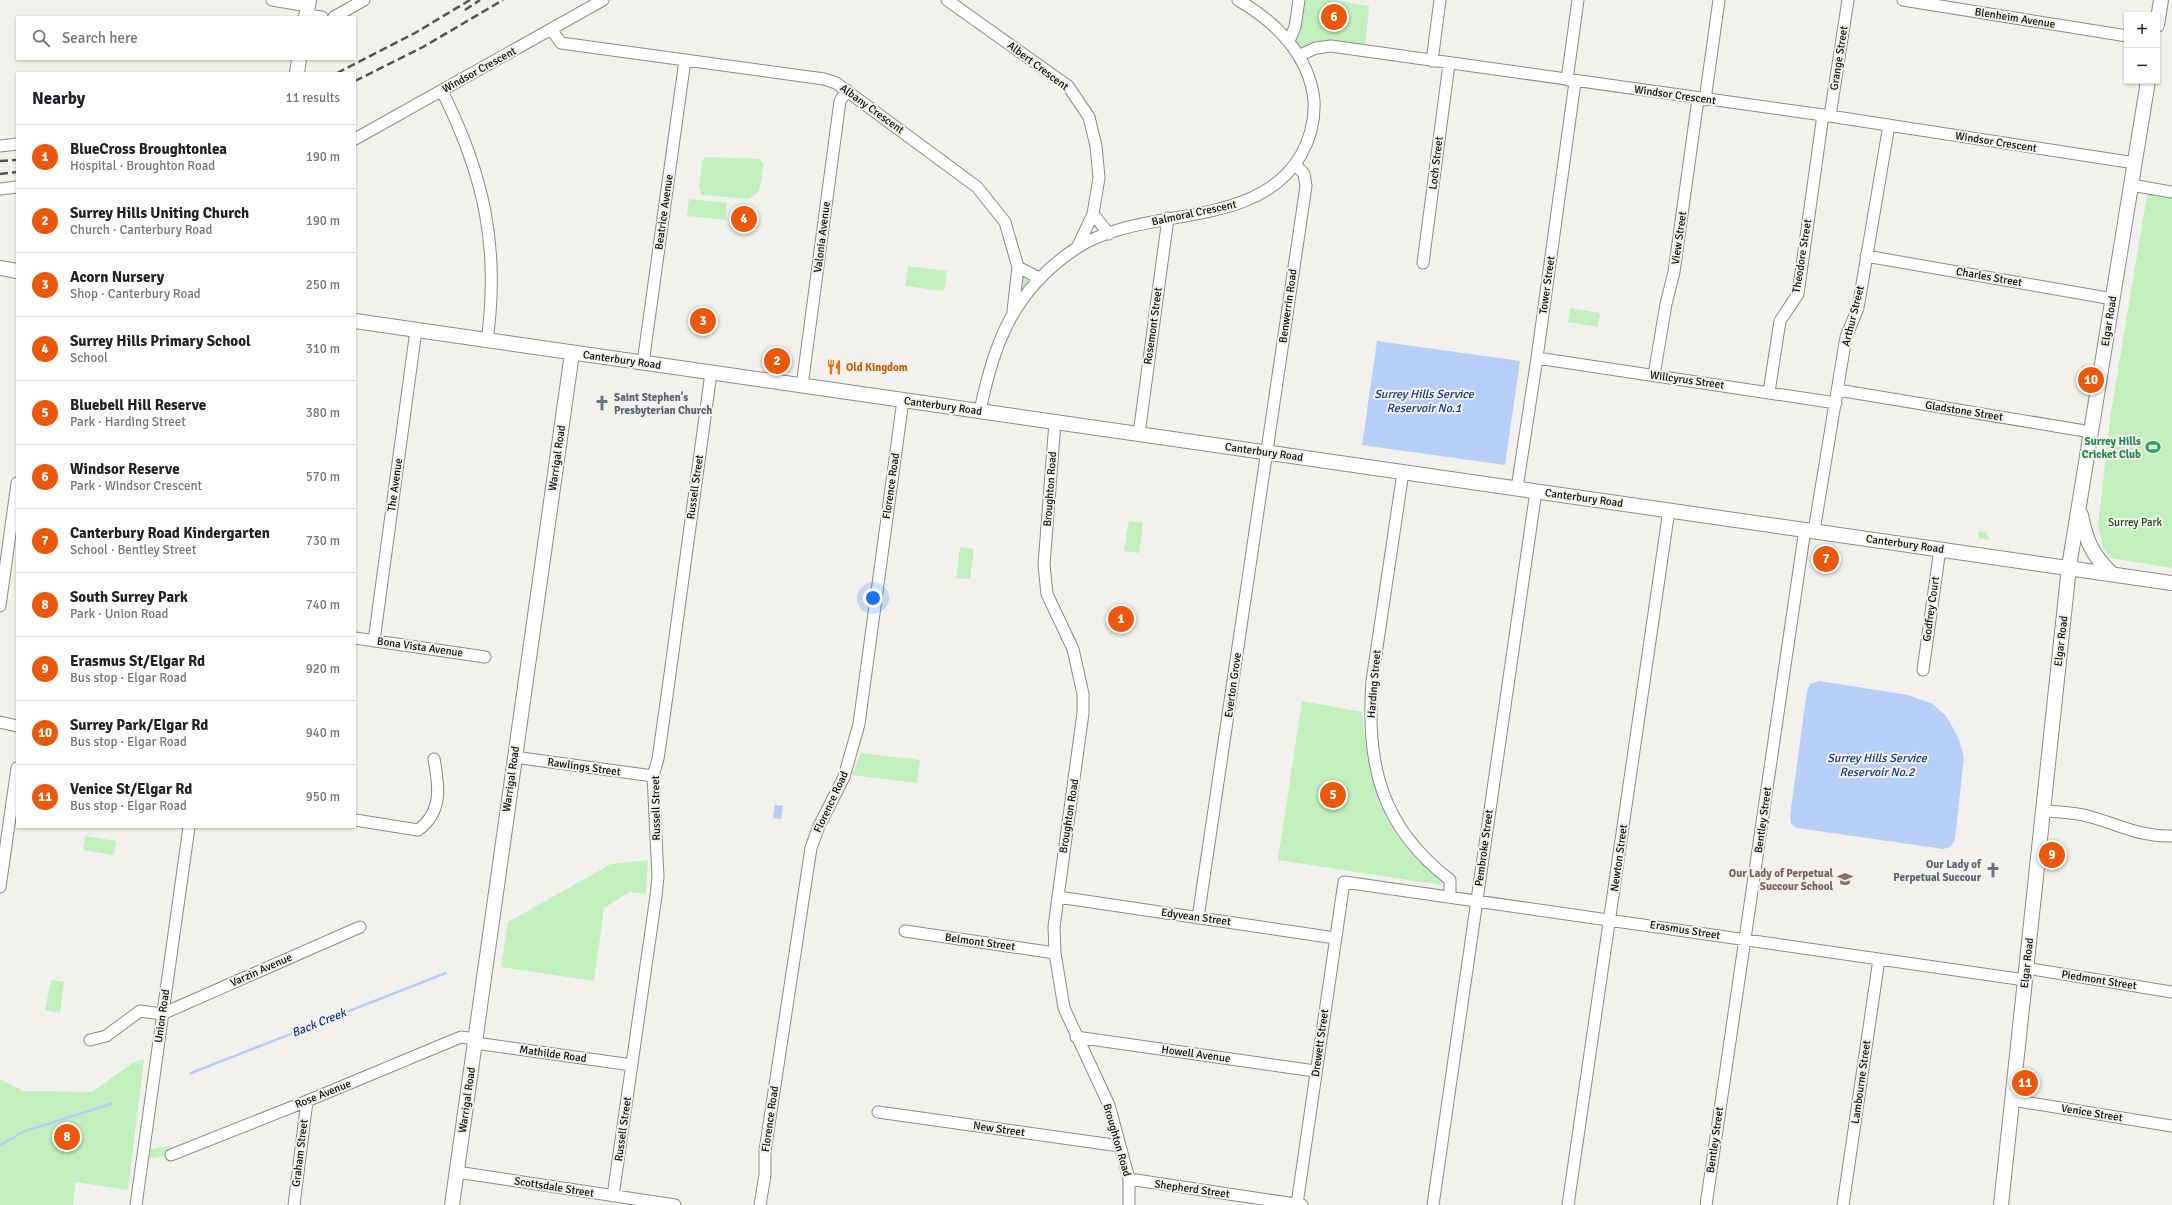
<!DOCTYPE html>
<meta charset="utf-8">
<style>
:root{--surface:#fff;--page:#f6f6f6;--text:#202124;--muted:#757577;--line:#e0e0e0;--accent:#ea580c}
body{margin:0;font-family:Signika,sans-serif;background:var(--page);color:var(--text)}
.controls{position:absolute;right:12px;top:12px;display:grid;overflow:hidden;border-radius:0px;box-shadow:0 1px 3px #0004}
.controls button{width:36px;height:36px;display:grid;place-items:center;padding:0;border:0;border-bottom:1px solid var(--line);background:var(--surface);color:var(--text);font:20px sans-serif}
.you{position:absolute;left:873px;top:598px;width:14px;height:14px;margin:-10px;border:3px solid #fff;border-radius:50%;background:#1a73e8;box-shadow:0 0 0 6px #1a73e833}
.badge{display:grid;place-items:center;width:26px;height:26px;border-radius:50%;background:var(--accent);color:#fff;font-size:13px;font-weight:700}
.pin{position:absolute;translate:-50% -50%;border:2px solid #fff;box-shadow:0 1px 4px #0006}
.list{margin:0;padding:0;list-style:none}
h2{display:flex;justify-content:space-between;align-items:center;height:52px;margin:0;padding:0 16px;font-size:17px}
h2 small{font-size:13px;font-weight:400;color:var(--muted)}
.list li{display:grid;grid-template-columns:26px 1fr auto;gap:12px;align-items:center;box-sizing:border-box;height:64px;padding:0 16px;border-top:1px solid var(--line)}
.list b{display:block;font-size:15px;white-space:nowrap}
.list p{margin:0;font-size:13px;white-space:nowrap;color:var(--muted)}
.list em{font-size:13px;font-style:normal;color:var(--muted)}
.icon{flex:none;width:22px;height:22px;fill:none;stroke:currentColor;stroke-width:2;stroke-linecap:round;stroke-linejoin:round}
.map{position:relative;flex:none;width:2172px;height:1205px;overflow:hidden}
.search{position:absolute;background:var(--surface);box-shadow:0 1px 3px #0004;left:16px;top:16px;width:340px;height:44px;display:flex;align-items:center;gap:10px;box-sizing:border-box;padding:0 14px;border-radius:0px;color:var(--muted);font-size:15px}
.panel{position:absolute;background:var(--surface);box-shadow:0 1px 3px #0004;left:16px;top:72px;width:340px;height:756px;border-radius:0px}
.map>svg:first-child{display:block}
</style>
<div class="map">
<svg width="2172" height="1205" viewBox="0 0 2172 1205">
<rect width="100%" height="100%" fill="#f2f1ed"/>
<path fill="#c2efbe" d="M1301,0H1333L1369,6L1365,49L1300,53L1291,40Z
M706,157L760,159L764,164L759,191L749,199L702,195L699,188L702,160Z
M2148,190L2172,194V568L2111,558L2103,548L2098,526L2110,419Z
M689,199L727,203L726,220L687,216Z
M908,266L947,271L944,291L905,286Z
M1020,272L1035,279L1018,298Z
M1570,308L1600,313L1598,327L1568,322Z
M1129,521L1143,523L1139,553L1124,551Z
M1979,531L1985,532L1991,540L1978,538Z
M960,547L974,549L970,579L956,578Z
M1302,701L1362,712C1367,757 1373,800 1399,838C1411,855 1428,867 1442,882L1441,885L1278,860Z
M861,753L920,760L917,783L852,775Z
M85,836L116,841L114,855L83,850Z
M648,860L646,894L630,892L604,908L594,981L501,967L508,922L611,864Z
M51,980L64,982L60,1013L45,1010Z
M144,1059L128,1190L76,1182L73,1205H0V1079L23,1091L92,1092L133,1063Z
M170,1146L171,1155L147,1159L146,1150Z"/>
<path fill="#b6cef8" d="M1377,341L1520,361L1505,465L1362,445Z
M1819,681L1908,695L1933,704L1947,717L1959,739L1964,757L1955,840L1950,847L1943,849L1797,828L1791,824L1790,816L1807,691L1810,684Z
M775,805L783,806L781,819L773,818Z"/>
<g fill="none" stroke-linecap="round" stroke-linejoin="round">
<path stroke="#b6cef8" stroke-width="2.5" d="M191,1073L446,973
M0,1145L25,1131L111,1104"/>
<g stroke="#8d8b88" stroke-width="13">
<path id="minor" d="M272,0L308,6
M947,0L1068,86L1089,117L1096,146L1099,178L1093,214L1077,248
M1903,0L2127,36
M306,15L322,17
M334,17L364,0
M551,29L561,43L824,79L836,83L977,187L1005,222L1018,267L1013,311
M1289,41L1295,27L1299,0
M1300,55L1316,48L1331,46L1823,115L2135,163
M1432,61L1440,0
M1567,80L1578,0
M442,91C484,175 500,247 487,341
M1705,100L1719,0
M1830,116L1848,0
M355,139L603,0
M0,146L17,144
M2131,185L2172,192
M0,189L17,187
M1093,214L1109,234
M1866,256L2113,299
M1423,263L1449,64
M1018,267L1039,278
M1537,358L1836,403
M643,363L685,60
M1654,375L1666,304L1674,272L1698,99
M802,386L840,101L847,90
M1838,390L2091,432
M1769,392L1780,321L1798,294L1823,115
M980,411C994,342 1014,290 1075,249C1142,204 1256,232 1301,155C1310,139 1315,119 1314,100C1309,55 1276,22 1238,0
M1055,422L1044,565L1047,594L1073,649L1083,694V713L1058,897L1054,927L1055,953L1064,1008L1109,1105L1129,1179V1205
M1139,434L1168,218
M1403,472L1372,681C1366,765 1381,827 1450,880V897
M1517,488L1537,358L1575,82
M1814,531L1846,337L1858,308L1889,125
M0,606L17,483
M355,638L485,657
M374,641L416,330
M1923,670L1940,549
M0,722L17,726
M514,757L653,776
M2044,811C2059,812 2076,812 2091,817C2120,825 2140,837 2172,836
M355,820L418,830C443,812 439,786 434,759
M0,887L17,768
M1058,897L1335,938
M1198,918L1306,186L1304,174L1295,164
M905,931L1055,953
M2026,968L2172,992
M1076,1037L1315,1071
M90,1040L106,1036L140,1011L162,1014L360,927
M475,1043L632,1065
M2012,1100L2172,1126
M878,1112L1120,1146
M171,1155L307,1101L461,1037L475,1039
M457,1172L675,1205
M1129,1179L1302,1205
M613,1196L656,896L658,877L653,776L658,759L667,696L711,373
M1297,1204L1344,882L2025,980
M136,1205L189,827
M294,1205L307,1101
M760,1205L765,1175V1151L811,848L819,826L844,777L859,724L903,400
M1433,1205L1536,491
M1568,1205L1669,510
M1706,1205L1805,529
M1843,1205L1879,959"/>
</g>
<g stroke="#8d8b88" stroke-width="16">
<path id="major" d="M306,17L309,0
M2157,25L2161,0
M297,73L299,59
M0,268L17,271
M355,321L2172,583
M2081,515C2086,540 2092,555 2111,573
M452,1205L572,353
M2001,1205L2069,567L2148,81"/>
</g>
<use href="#minor" stroke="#fff" stroke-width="11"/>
<use href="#major" stroke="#fff" stroke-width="14"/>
<path stroke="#545351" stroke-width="2.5" stroke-dasharray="8 4" stroke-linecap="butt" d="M465,10L480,0
M337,73L415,33L470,0
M355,81L423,47L503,0
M0,161L17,160
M0,174L17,172"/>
</g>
<defs>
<g id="restaurant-bare" transform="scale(1.2)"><path d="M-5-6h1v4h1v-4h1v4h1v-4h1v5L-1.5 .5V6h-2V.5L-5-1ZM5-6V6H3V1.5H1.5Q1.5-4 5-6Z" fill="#e8710a" stroke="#f2f1ed" stroke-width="2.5" paint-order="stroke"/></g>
<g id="church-bare" transform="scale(1.2)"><path d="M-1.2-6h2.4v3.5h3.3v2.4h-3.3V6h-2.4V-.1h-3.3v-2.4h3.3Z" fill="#6b7280" stroke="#f2f1ed" stroke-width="2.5" paint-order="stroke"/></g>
<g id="stadium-bare" transform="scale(1.2)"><path d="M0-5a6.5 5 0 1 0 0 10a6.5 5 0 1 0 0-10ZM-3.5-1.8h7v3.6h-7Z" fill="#2e9e5b" stroke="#f2f1ed" stroke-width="2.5" paint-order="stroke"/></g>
<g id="school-bare" transform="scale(1.2)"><path d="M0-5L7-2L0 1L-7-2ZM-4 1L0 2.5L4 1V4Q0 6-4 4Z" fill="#8d6e63" stroke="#f2f1ed" stroke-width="2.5" paint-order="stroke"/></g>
</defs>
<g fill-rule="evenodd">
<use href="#restaurant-bare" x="834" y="367"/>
<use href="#church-bare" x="602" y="403"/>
<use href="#stadium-bare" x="2153" y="447"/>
<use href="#church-bare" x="1993" y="870"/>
<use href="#school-bare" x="1845" y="879"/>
</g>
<g text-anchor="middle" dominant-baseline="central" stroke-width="4" stroke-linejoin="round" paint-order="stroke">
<g font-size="11" fill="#0d0c0b" stroke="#f2f1ed">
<text transform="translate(2015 18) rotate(9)">Blenheim Avenue</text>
<text transform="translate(1839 58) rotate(-81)">Grange Street</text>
<text transform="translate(1038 66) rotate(37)">Albert Crescent</text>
<text transform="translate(479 70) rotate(-29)">Windsor Crescent</text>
<text transform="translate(1675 95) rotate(8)">Windsor Crescent</text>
<text transform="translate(872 109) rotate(36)">Albany Crescent</text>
<text transform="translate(1996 142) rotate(9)">Windsor Crescent</text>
<text transform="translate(1436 163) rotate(-83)">Loch Street</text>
<text transform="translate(664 212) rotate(-82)">Beatrice Avenue</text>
<text transform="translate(1194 213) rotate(-12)">Balmoral Crescent</text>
<text transform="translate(822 237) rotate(-83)">Valonia Avenue</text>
<text transform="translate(1679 238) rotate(-82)">View Street</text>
<text transform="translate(1802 256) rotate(-81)">Theodore Street</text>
<text transform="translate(1989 277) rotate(10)">Charles Street</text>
<text transform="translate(1547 285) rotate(-82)">Tower Street</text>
<text transform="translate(1288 306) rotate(-82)">Benwerrin Road</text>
<text transform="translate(1853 316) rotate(-76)">Arthur Street</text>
<text transform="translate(2109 321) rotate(-81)">Elgar Road</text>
<text transform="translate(1153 326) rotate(-82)">Rosemont Street</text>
<text transform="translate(622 360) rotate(8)">Canterbury Road</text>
<text transform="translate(1687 380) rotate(8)">Willcyrus Street</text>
<text transform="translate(943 406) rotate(8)">Canterbury Road</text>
<text transform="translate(1964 411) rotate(9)">Gladstone Street</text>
<text transform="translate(1264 452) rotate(8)">Canterbury Road</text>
<text transform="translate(557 458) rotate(-82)">Warrigal Road</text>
<text transform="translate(395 485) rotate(-82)">The Avenue</text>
<text transform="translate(891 486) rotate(-82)">Florence Road</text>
<text transform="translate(695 487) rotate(-82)">Russell Street</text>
<text transform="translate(1050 489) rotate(-86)">Broughton Road</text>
<text transform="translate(1584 498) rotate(8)">Canterbury Road</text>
<text transform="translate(1905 544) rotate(8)">Canterbury Road</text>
<text transform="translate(1931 609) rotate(-82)">Godfrey Court</text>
<text transform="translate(2061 641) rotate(-83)">Elgar Road</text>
<text transform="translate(420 647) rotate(8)">Bona Vista Avenue</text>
<text transform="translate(1374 684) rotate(-85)">Harding Street</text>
<text transform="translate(1233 685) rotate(-82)">Everton Grove</text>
<text transform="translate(584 767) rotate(8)">Rawlings Street</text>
<text transform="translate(511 779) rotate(-82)">Warrigal Road</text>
<text transform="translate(831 802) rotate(-65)">Florence Road</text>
<text transform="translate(656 808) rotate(-91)">Russell Street</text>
<text transform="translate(1069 816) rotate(-81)">Broughton Road</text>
<text transform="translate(1763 820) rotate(-82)">Bentley Street</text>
<text transform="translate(1484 848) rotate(-82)">Pembroke Street</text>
<text transform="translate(1619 858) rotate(-82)">Newton Street</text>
<text transform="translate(1196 917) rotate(8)">Edyvean Street</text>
<text transform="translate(1685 930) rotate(9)">Erasmus Street</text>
<text transform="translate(980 942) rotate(8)">Belmont Street</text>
<text transform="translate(2027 963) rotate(-84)">Elgar Road</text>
<text transform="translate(261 970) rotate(-24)">Varzin Avenue</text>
<text transform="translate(2099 980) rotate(9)">Piedmont Street</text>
<text transform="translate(162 1016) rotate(-82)">Union Road</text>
<text transform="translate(1320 1043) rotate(-82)">Drewett Street</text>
<text transform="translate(553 1054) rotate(8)">Mathilde Road</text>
<text transform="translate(1196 1054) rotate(8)">Howell Avenue</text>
<text transform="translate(1861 1082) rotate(-82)">Lambourne Street</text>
<text transform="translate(323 1094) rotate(-22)">Rose Avenue</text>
<text transform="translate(467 1100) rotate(-82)">Warrigal Road</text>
<text transform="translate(2092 1113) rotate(9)">Venice Street</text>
<text transform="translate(770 1119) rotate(-82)">Florence Road</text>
<text transform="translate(623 1129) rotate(-82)">Russell Street</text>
<text transform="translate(999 1129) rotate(8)">New Street</text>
<text transform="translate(1117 1140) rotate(74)">Broughton Road</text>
<text transform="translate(1715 1140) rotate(-82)">Bentley Street</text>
<text transform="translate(300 1153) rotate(-83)">Graham Street</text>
<text transform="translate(554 1187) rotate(9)">Scottsdale Street</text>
<text transform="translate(1192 1189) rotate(8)">Shepherd Street</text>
</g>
<g font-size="11" font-weight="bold" fill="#c56008" stroke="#f2f1ed" text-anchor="start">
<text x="846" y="367">Old Kingdom</text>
</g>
<g font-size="11" font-weight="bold" fill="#5b616d" stroke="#f2f1ed" text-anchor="start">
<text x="614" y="397">Saint Stephen's<tspan x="614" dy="13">Presbyterian Church</tspan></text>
<text x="1981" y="864" text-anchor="end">Our Lady of<tspan x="1981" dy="13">Perpetual Succour</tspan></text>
</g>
<g font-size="11" font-weight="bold" fill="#27864d" stroke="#f2f1ed" text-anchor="end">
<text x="2141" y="441">Surrey Hills<tspan x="2141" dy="13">Cricket Club</tspan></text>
</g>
<g font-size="11" fill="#165215" stroke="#f2f1ed">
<text x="2135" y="522">Surrey Park</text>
</g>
<g font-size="11" font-weight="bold" fill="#785e54" stroke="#f2f1ed" text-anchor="end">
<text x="1833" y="873">Our Lady of Perpetual<tspan x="1833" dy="13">Succour School</tspan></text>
</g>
<g font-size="12" font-style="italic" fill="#113784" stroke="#f2f1ed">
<text x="1424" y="394">Surrey Hills Service<tspan x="1424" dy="14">Reservoir No.1</tspan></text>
<text x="1877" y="758">Surrey Hills Service<tspan x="1877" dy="14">Reservoir No.2</tspan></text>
<text transform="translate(319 1023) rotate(-22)">Back Creek</text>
</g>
</g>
</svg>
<div class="controls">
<button>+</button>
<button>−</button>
</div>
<div class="you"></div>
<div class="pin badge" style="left:1121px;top:619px">1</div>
<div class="pin badge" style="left:777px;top:361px">2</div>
<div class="pin badge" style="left:703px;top:321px">3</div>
<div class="pin badge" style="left:744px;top:219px">4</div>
<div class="pin badge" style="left:1333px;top:795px">5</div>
<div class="pin badge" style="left:1334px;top:17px">6</div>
<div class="pin badge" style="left:1826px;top:559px">7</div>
<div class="pin badge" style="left:67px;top:1137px">8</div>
<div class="pin badge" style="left:2052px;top:855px">9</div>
<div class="pin badge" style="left:2091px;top:380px">10</div>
<div class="pin badge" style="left:2025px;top:1083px">11</div>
<div class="search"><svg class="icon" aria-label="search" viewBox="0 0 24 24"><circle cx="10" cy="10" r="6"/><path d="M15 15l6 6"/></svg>Search here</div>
<section class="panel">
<h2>Nearby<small>11 results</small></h2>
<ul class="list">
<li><span class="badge">1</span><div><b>BlueCross Broughtonlea</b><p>Hospital · Broughton Road</p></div><em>190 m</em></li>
<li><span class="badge">2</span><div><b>Surrey Hills Uniting Church</b><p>Church · Canterbury Road</p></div><em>190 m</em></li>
<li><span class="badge">3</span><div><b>Acorn Nursery</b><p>Shop · Canterbury Road</p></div><em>250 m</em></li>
<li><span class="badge">4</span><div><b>Surrey Hills Primary School</b><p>School</p></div><em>310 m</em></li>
<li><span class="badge">5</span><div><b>Bluebell Hill Reserve</b><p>Park · Harding Street</p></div><em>380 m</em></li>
<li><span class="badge">6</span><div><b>Windsor Reserve</b><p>Park · Windsor Crescent</p></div><em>570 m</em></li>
<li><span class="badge">7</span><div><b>Canterbury Road Kindergarten</b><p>School · Bentley Street</p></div><em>730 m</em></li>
<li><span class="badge">8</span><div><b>South Surrey Park</b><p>Park · Union Road</p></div><em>740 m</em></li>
<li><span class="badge">9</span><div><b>Erasmus St/Elgar Rd</b><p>Bus stop · Elgar Road</p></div><em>920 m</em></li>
<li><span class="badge">10</span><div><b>Surrey Park/Elgar Rd</b><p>Bus stop · Elgar Road</p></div><em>940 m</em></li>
<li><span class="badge">11</span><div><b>Venice St/Elgar Rd</b><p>Bus stop · Elgar Road</p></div><em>950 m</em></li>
</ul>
</section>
</div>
